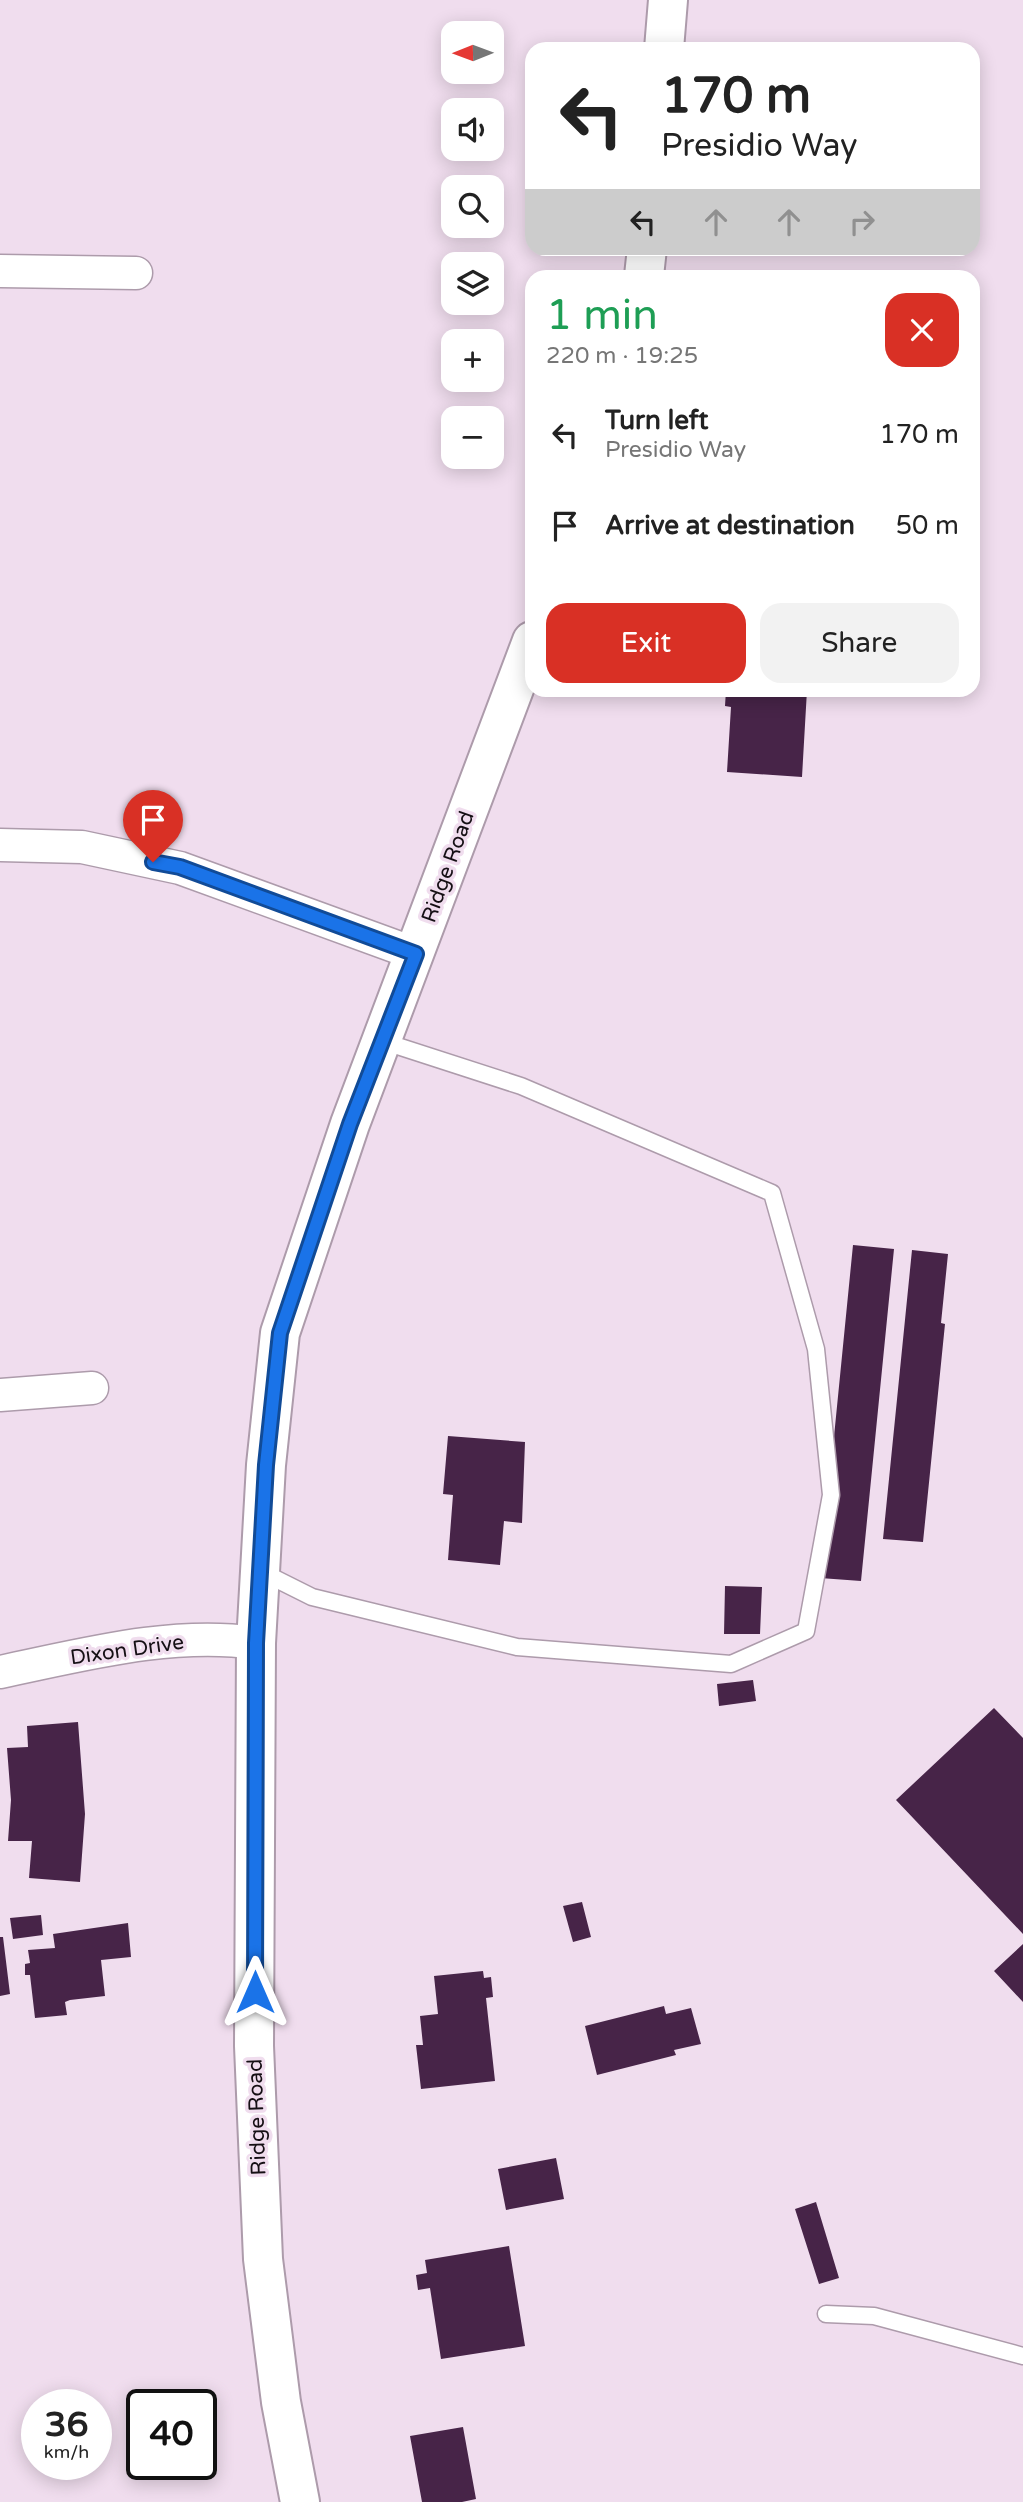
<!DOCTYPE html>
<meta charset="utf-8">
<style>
:root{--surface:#fff;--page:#f2f2f2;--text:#222;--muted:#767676;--accent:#d93025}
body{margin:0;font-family:"Varela Round",sans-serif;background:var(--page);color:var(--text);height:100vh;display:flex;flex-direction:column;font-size:26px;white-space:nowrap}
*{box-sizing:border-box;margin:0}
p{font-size:23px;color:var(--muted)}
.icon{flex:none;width:38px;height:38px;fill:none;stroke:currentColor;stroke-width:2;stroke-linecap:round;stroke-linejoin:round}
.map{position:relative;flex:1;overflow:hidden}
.details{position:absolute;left:525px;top:270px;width:455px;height:427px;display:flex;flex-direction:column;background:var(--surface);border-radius:21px;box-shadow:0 4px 18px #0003}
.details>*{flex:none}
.guide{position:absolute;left:525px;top:42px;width:455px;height:214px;border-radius:21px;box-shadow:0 4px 18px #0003;background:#fff;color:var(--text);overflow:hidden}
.needle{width:46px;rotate:269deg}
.controls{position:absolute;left:441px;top:21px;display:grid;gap:14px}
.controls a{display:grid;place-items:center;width:63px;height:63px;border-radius:14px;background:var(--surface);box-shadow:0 4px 18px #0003;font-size:35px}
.speed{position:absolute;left:21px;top:2389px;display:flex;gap:14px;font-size:35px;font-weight:700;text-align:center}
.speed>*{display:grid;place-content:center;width:91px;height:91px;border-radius:50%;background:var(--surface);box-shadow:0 4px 18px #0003;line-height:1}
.speed small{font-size:18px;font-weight:400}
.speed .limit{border:4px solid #111;border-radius:10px;background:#fff;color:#111}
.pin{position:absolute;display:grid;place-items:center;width:60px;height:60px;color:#fff;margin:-72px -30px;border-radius:50% 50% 50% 0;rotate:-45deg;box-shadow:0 0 7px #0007}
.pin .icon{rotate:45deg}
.me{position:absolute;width:77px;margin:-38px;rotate:0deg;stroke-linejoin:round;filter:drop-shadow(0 0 5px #0008)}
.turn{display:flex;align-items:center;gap:24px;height:147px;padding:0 21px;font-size:32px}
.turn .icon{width:91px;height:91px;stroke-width:2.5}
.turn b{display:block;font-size:49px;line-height:60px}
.lanes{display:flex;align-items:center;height:66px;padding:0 21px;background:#0003;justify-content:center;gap:35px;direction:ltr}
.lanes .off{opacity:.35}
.round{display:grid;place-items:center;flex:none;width:74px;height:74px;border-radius:21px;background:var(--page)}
.head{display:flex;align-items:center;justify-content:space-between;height:119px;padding:0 21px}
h1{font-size:42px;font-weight:600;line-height:52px;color:#1e9e55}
.action{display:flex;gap:14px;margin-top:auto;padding:14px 21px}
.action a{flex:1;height:80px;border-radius:21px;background:var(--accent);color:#fff;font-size:28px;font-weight:600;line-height:80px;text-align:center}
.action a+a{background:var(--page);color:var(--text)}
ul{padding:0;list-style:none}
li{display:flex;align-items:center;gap:21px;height:91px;padding:0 21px}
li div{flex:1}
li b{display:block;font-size:26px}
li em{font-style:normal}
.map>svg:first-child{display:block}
.building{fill:#472448}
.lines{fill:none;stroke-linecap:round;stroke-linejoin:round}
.service-casing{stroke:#ad9bab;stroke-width:19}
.minor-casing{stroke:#ad9bab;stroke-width:35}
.tertiary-casing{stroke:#ad9bab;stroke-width:42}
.service{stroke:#fff;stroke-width:16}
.minor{stroke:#fff;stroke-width:32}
.tertiary{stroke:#fff;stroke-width:38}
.route-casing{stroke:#114b97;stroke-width:18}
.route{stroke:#1a73e8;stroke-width:12}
.labels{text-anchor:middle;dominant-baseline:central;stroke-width:7;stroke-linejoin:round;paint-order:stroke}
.street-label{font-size:21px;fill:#150f14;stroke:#f0ddee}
</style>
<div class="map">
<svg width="1023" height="2502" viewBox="0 0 1023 2502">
<rect width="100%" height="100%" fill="#f0ddee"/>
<!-- building -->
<path class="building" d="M726,690h81l-5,87 -75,-5 4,-65 -6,-1z
M853,1245l41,4 -33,332 -41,-3z
M912,1250l36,4 -7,69 4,1 -22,218 -40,-3z
M448,1436l77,6 -3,81 -18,-2 -4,44 -52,-5 5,-65 -10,-1z
M725,1586l37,1 -2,47h-36z
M753,1680l3,21 -37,5 -2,-22z
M994,1708l29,30v196l-127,-134z
M78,1722l7,92 -5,68 -51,-4 3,-37h-24l3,-41 -4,-52 21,-1 -1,-21z
M582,1902l9,35 -18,5 -10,-36z
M41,1915l2,20 -30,4 -3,-21z
M128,1923l3,34 -30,3 4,36 -35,4 -5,2 2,13 -32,3 -5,-43h-5v-11l5,-1 -2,-13 27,-2 -2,-14z
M0,1937h3l7,57 -10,2z
M1023,1944v58l-29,-31z
M483,1971l1,7 7,-1 2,20 -7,1 9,83 -74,8 -5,-44h7l-3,-29 18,-2 -4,-38z
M664,2006l2,8 25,-6 10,36 -27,6 2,5 -79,20 -12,-49z
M556,2158l8,41 -58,11 -8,-41z
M816,2202l23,76 -20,6 -24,-75z
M509,2246l16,100 -84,13 -11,-71 -12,2 -2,-15 11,-2 -2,-13z
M463,2427l13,72 -14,3h-40l-12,-66z"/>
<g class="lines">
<!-- service casing -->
<g class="service-casing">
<path id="service" d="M260,1571l52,26 205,50 214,17 75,-33 25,-136 -15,-146 -44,-156 -251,-107 -139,-45
M826,2314l48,2 149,40"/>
</g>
<!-- minor casing -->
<g class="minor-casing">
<path id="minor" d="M0,271l136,2
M0,845l82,2 98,21 236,86
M0,1395l92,-7
M0,1672c83,-17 170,-41 256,-29"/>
</g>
<!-- tertiary casing -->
<g class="tertiary-casing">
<path id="tertiary" d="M664,49l4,-49
M644,276l3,-28
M300,2502l-19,-100 -18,-143 -9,-213 2,-403 10,-178 14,-132 70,-209 182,-483"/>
</g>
<!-- service -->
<use href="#service" class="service"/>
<!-- minor -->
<use href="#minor" class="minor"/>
<!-- tertiary -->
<use href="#tertiary" class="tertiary"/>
</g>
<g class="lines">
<!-- route casing -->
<g class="route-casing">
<path id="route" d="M153,862l27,5 236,87 -66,170 -70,209 -14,132 -10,178 -1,349"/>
</g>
<!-- route -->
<use href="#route" class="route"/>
</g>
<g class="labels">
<!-- street labels -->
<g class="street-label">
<text transform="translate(448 867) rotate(-70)">Ridge Road</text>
<text transform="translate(127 1650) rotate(-8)">Dixon Drive</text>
<text transform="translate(257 2117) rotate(-92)">Ridge Road</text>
</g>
</g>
</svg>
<div class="controls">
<a><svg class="needle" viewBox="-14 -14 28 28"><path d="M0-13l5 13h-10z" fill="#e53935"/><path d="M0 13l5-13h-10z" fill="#767676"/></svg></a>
<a><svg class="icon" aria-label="sound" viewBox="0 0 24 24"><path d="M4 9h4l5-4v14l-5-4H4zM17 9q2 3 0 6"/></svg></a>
<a><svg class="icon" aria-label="search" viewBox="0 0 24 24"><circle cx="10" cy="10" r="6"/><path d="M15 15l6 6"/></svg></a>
<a><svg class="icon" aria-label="layers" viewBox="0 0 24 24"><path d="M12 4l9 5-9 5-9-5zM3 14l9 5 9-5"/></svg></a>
<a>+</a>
<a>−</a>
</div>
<div class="speed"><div>36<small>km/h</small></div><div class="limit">40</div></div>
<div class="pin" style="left:153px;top:862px;background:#d93025"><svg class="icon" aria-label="arrive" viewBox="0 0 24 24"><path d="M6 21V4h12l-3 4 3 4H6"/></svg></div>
<svg class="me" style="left:255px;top:1992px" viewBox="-20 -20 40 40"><path d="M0-17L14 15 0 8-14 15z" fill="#1a73e8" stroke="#fff" stroke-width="4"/></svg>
<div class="guide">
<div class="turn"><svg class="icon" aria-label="left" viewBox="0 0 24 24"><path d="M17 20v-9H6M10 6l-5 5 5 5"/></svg><div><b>170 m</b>Presidio Way</div></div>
<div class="lanes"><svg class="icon" aria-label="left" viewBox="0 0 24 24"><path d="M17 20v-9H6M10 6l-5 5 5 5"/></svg><svg class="icon off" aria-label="ahead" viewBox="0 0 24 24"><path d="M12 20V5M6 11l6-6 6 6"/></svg><svg class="icon off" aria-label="ahead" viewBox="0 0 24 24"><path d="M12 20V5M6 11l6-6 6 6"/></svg><svg class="icon off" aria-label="right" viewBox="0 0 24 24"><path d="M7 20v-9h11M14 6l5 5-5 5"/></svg></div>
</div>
<section class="details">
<div class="head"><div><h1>1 min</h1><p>220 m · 19:25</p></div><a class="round" style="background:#d93025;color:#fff"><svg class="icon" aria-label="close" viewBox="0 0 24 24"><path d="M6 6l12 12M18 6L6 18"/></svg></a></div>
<ul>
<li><svg class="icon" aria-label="left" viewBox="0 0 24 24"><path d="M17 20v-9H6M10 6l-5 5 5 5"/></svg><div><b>Turn left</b><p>Presidio Way</p></div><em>170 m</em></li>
<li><svg class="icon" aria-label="arrive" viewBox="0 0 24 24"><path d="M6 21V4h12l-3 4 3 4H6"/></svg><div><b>Arrive at destination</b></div><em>50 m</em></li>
</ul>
<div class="action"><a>Exit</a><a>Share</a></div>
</section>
</div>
